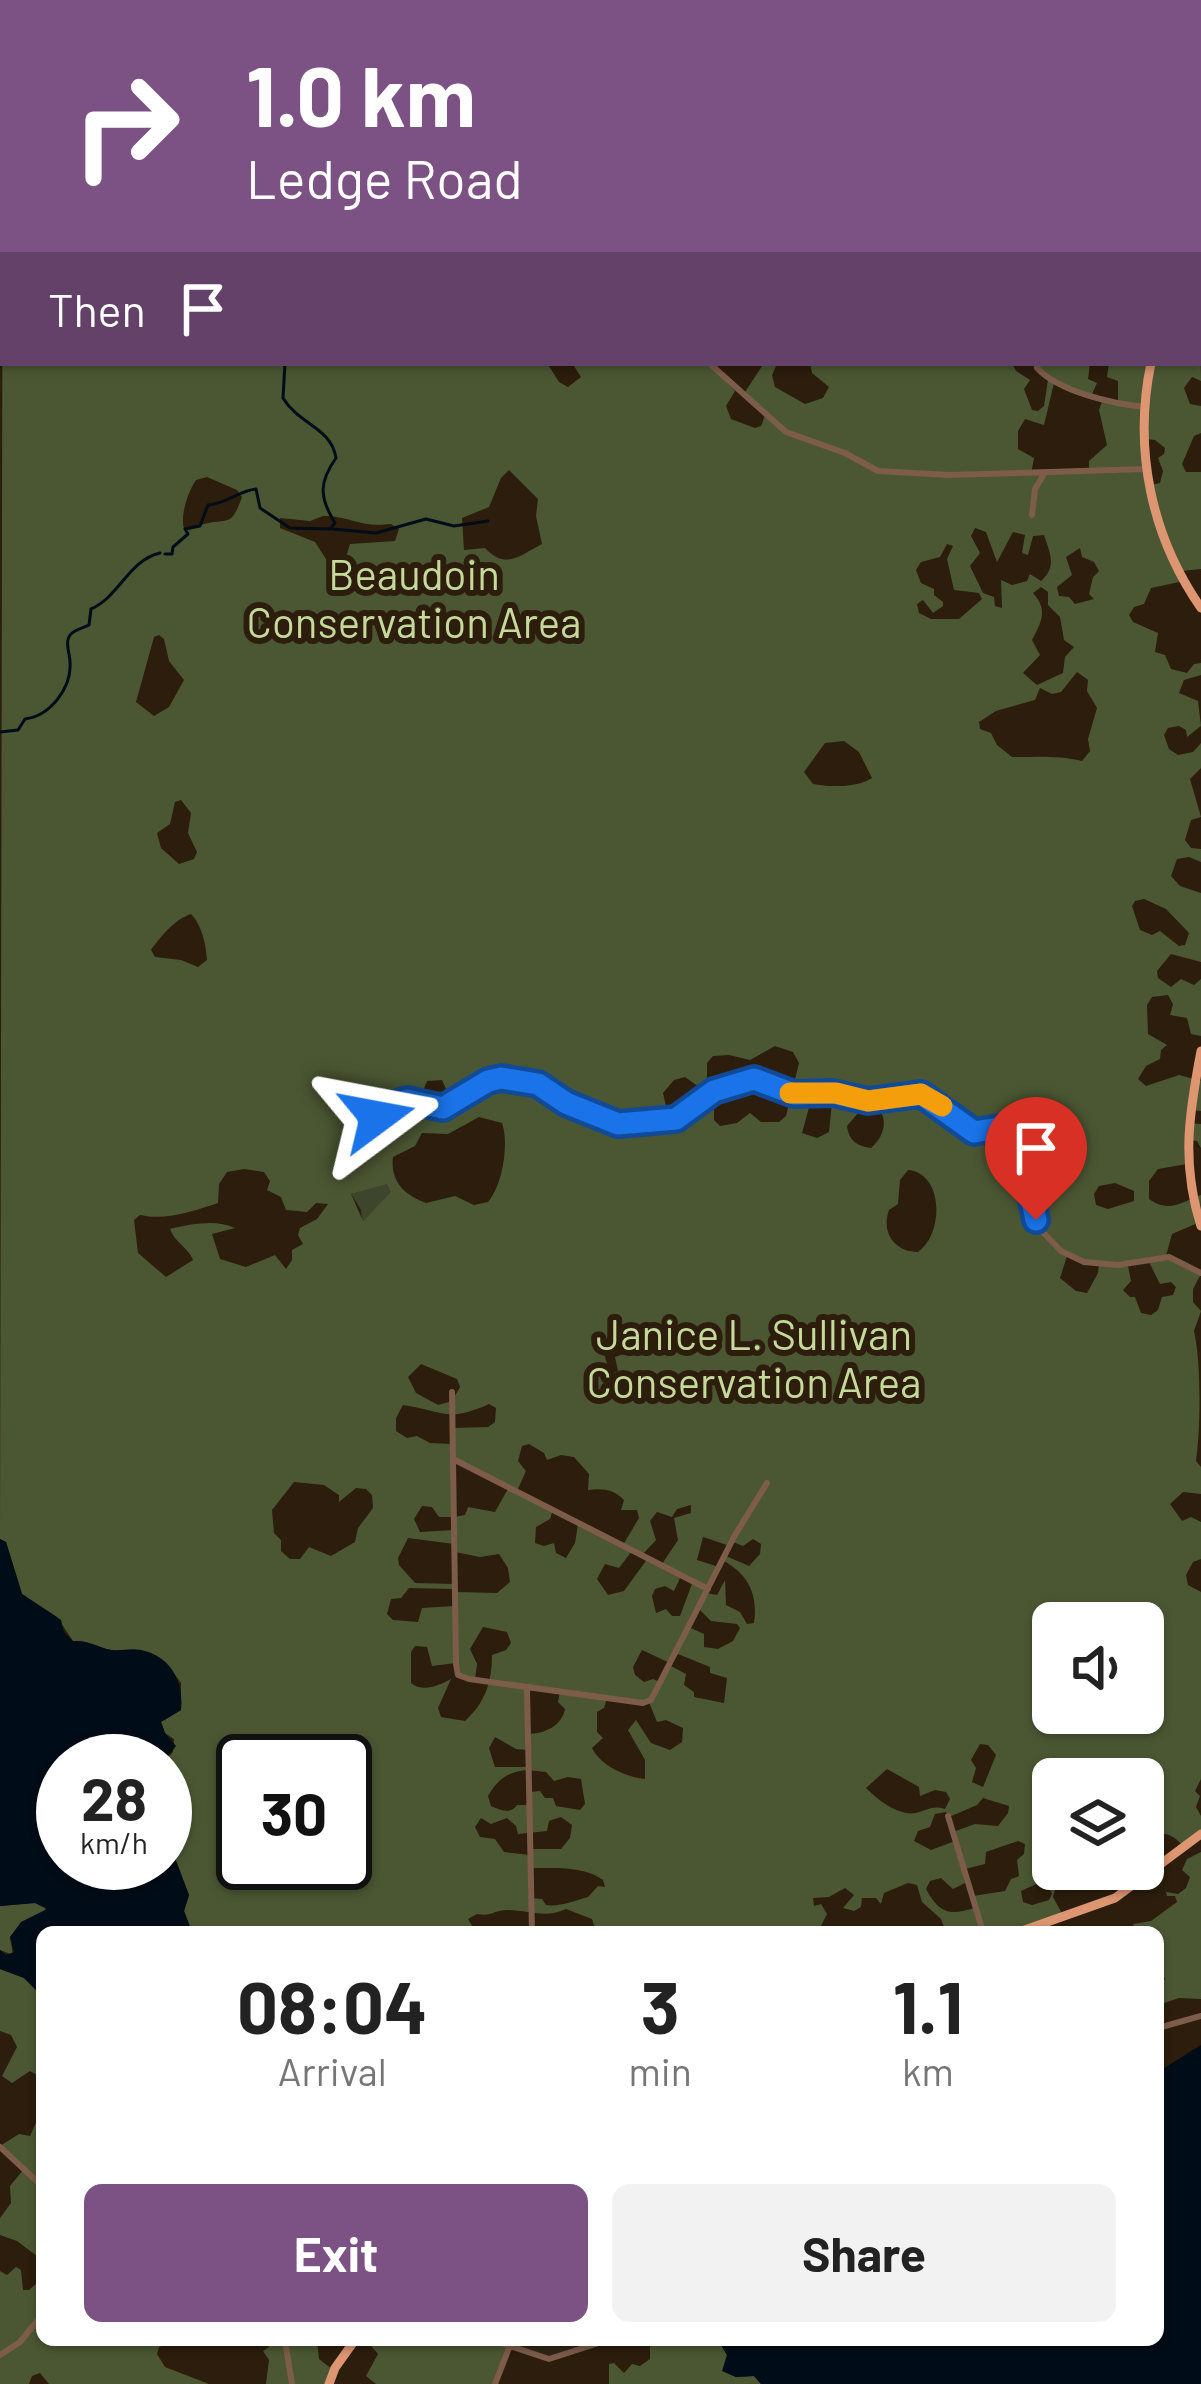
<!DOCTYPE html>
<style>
:root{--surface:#fff;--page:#f2f2f2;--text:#222;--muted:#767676;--accent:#7c5284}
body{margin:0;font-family:Barlow,sans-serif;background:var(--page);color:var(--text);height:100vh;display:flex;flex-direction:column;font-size:45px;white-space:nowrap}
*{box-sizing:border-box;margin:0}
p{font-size:39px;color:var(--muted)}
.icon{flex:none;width:66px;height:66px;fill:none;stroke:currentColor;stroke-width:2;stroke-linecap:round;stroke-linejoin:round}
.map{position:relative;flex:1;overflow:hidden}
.sheet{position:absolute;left:36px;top:1926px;width:1128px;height:420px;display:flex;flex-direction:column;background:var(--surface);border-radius:18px;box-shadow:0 3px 9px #0004}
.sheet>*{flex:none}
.guide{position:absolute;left:0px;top:0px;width:1203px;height:366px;box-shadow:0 3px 9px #0004;background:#7c5284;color:#fff;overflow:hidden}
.fabs{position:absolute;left:1032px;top:1602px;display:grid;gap:24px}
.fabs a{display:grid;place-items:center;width:132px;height:132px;border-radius:18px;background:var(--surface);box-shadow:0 3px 9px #0004;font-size:60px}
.speed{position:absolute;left:36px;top:1734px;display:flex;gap:24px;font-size:60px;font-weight:700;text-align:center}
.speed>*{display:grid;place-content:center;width:156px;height:156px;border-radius:50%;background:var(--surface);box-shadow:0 3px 9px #0004;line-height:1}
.speed small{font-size:30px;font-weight:400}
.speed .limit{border:6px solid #111;border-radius:18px;background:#fff;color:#111}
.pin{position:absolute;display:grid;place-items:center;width:102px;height:102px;color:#fff;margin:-123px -51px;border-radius:50% 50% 50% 0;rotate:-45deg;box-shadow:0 0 12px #0007}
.pin .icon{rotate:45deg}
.me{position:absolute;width:132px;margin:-66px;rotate:77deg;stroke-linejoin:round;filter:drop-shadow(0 0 9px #0008)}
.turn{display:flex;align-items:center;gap:42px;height:252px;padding:0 48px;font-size:54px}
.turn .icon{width:156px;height:156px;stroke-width:2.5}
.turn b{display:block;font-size:84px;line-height:102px}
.then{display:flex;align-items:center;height:114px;padding:0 48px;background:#0003;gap:24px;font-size:45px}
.eta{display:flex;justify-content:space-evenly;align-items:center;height:204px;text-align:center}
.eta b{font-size:72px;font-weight:700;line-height:84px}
.cta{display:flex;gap:24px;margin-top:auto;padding:24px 48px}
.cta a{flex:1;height:138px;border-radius:18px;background:var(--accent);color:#fff;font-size:48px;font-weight:700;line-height:138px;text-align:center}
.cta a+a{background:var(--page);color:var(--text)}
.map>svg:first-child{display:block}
.commercial{fill:#2f2616}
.green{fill:#3d452d}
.forest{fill:#4b5733;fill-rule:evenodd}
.water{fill:#000c17}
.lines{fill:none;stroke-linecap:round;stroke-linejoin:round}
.stream{stroke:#000c17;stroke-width:3}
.minor{stroke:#7e5c4a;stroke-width:6}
.major{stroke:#dd9671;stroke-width:9}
.route-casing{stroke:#114b97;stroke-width:30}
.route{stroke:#1a73e8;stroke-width:21}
.slow{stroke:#f59e0b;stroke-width:21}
.labels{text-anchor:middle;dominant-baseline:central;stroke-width:12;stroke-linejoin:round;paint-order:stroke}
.park-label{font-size:42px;fill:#c4d99a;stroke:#2c1d0c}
</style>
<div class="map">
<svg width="1201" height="2384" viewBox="0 0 1201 2384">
<rect width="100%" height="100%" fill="#2c1d0c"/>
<!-- commercial -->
<path class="commercial" d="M491,2340h118l-60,19z"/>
<!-- green -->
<path class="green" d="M387,1183l5,9 -30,30 -1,-12 -10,-16z"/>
<!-- forest -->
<path class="forest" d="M471,0h245l1,3h-250z
M741,0h460v49l-1,-46z
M3,30v333h544l12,19 9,5 13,-10 -9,-14h137l26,28 -9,15 5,13 24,9 6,-2 5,-13 -21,-21 19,-29h20l-8,3 -4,9 3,12 30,17 18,-6 6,-11 -17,-14 -2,-10h202l4,8 14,9 -6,9 8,21 6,1 6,-5 4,-26 -18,-17h60l-2,16 9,4 -5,11 -38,-11 -10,42 -19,-6 -7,12v18l16,9 -3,16 58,-1v-12l18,-16 -8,-35 3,-8 16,3v-24l-11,-4 2,-14h91v-46l1,64 -9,-4 -8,11 6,16 11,2v27l-7,3 -12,28 4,8h15v97l-19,2 2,10 -33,7 -7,16 -10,3 -5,8 4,7 25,11 -3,19 10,3 6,14 16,4 7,-9 7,-1v12l-17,5 -5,13 19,8 3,25 -14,11 -1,-7 -7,-4 -11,2 -4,7 5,14 9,6 15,-3 8,-9v25l-11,11 11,38 -10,3 -6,20 6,8 10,1v13l-12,-5 -12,2 -6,17 9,10 21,7v69l-30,-8 -14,17 1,7 13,9 10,-8 13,6 7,-6v57l-10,-2 -4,-16 -17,-3 3,-11 -5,-9 -16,2 -5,8 1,29 19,11 -6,5 -1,9 -14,7 -8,13 8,7 33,-11 22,6v30l-12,-1 -1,13 13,1v24l-4,-7 -10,-1v24l-29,5 -9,12v18c21,15 34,2 52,-4l-1,27 -28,12 -6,22 35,18 -8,15v13l8,9 -7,20c7,29 7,96 2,130l5,6v27l-18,-2 -13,12 12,17 9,-4 10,5v37l-8,3 -7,13 2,10 13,7v187l-6,12 5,5 -4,11 5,9v19l-17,13c-11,-16 -24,-17 -41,-11v-58h-90v90h8l-8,28 12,22 -41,13h-78l-5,-13 -19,-17 -5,-17 -9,-2 -24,10 -3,11 -5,-6h-14l-1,9 -7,4 -11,-3 11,-13 -9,-7 -16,9 -16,1 1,8 7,-2 6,10 -9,18h-222l-4,-13 -26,-10c-22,10 -36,1 -59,1 -13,0 -15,7 -30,4l-9,5 8,13h-284l-8,-21 5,-16 -24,-63 -1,-71 9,-9 1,-13 -9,-6 -4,-11 20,-12v-27c-21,-32 -37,-28 -69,-33 -15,-3 -23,-10 -39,-9l-16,-24 -35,-23 -16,-52 -6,-3zM1146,439l9,1 10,8 -1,6 -6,4 5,13 -3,12 -10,2zM509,470l29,29 -2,17 6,28c-23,12 -36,26 -57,4l-21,2 -2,-32 27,-11 12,-29zM207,477l30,13 5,7c-11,31 -14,21 -38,27 -7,1 -12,5 -20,5 -4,-14 4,-37 12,-49zM323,516c28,0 37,12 68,8l8,5 -4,12 -45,3 -11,35 -24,-37 -35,-14v-10l30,3zM975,528l11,4 11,30 16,-30 12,3 -3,18 6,2 5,-19 11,-1c5,16 14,31 -3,46l-11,-7 -3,7 -15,4 -11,-5 1,28 -7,-2 -1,-9 -11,-4 -13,-27 10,-13 -9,-17zM947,544l6,2 -6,13 7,31 25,3 3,6 -23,20h-28l-12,-6 -2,-9 6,-4 10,13 10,-7v-4l-9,-7v-6l-13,-6 -5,-13 5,-8 19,-5zM1080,548l2,9 12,5 5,9 -6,6 -4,17 5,5 -19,5 -6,-7 -10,-1 -2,-9 15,-12 -6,-18zM1041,587l7,5v13l12,12 4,23 10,7 -9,10 -2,16 -26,12 -14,-12 17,-18 -8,-15c10,-19 16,-30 1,-47zM159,635l5,4 5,22 15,19 -15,27 -15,9 -18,-14 18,-65zM1077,672l11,8 -1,11 10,17 -9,31 2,12 -8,10c-24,-6 -46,-4 -70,-4l-15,-12 -6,-12 -11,-4 -1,-7 17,-11 39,-11 5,-12 12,6 9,-2zM844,741l15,11 13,26c-15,10 -43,9 -59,6l-9,-12 21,-29zM181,800l10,13 -3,20 9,19 -3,7 -15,5 -18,-16 -4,-15 13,-9 5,-22zM1144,899l22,10 23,24 -4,12 -6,1 -19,-15 -8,4 -12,-5 -8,-24 3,-5zM191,914c11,11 15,31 16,46l-9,7 -17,-7 -26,-3 -4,-7c10,-14 24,-31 40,-36zM775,1046l18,6 6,11 -13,53 -7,6h-18l-11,-9 -13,10 -17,3 -6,-6v-12l-7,-5 -19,20 -18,1 -7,-31 11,-13 11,-3 14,10 8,-7v-17l6,-7 16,-1 21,5zM442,1080l5,11 14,8 2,11 -6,5 -12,-1 -1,-14 -21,-9 4,-10zM825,1098l7,5 -3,29 -12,6 -15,-5 8,-29zM859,1112l23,2c5,13 -1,25 -11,34 -14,-2 -22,-7 -24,-22zM479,1117l23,6c7,20 1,62 -14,79l-14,3 -19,-9 -29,7c-22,-8 -36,-22 -33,-46l22,-11 7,-13 26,1zM244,1169l20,3 6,9 -3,9 14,7 5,13 21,2 9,-9 12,1 -11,15 -17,9 -2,7 5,9 -11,6v10l-6,9 -11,-14 -29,12 -26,-8 -8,-25 23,-6c-19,-9 -43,-4 -65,1 5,14 18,18 23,31l-27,17 -28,-24 -4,-33 6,-5c27,6 53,-4 78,-12l1,-19 8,-12zM908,1170c36,3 36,64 10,82 -24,0 -37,-20 -29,-42l9,-6 2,-24zM1115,1183l19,8v10l-26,8 -12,-4 -2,-11 5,-8zM387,1184l4,8 -28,29 -12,-27zM1067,1256l32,8 -1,9 -11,20 -11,-2 -16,-13zM1149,1262l11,22 11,-2 5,5 -3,8 -11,2 -4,13 -7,5 -10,-2 -6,-16h-5l-7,-7 8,-9 -3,-15zM624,1337l4,3 -1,13 -12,4 3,14 -5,2c-8,-10 -13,-26 -5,-37zM421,1364l36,15 3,8 -8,14 -14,4 -22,-12 -8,-16zM489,1404l7,4 -1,14 -7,5 -35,1 -1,16 -22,-1 -13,-7 -10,2 -11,-7v-13l7,-13c41,6 44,18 86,-1zM529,1444l15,9 3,7 14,-5 13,2 15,17 -1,16c13,-2 26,-1 36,10l-3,10h16l2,8 -16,27 -45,-21 -3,19 -9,15 -10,-5 -2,-10 -10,3 -9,-3 1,-16 14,-8 3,-10 -36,-18 9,-20 -8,-10 4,-15zM454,1461l55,26 -14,25 -27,-5 -3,8 -11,2zM294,1482l30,3 15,10v7l17,-14 10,1 6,6 1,13 -15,20 -3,14 -24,14 -22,-9 -9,12h-10l-9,-8v-11l-7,-7 -2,-23zM691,1505v8l-17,5 4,22 -16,24 -14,-6 -24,33 -16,4 -11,-16 8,-15 14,4 13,-17 10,4 14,-15 -6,-19 7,-9 15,5 5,-8zM422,1506l10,1 7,10h15v13l-34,2 -6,-13zM703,1537l27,9 3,-4 10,4 10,-7 8,5 -1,10 -11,12 -23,-10 -2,5c25,14 34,34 30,62l-7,1 -7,-12 -14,-7 -1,-25 -8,15 -10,-2 12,-26 -22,-7zM408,1538l46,6 1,8 25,5 19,-3 9,14 2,14 -13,11 -42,-1 -1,14 -32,2 -4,14 -25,-2 -6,-6 4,-15 10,-1 8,-10 45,1v-5l-39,-1 -16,-18 -1,-7zM681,1576l12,5 -13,35h-8l-6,-7 -10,4 -4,-17 3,-7 10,-3 9,5zM700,1610l11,11 26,3 3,4 -7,13 -15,8 -14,-2v-13l-13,-6zM1053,1623h90v90h-90zM483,1627l24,5 4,11 -5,7 -14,5c0,27 -7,48 -27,66l-24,-4 -3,-9 13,-29c-11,6 -28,14 -40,4v-31l4,-6 12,1 5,19 24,-3 3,13 16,4 2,-16 -7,-15zM642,1650l30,14 6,-10 32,13v6l17,5 -3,25 -30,-6v-5l-10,-7 2,-11 -15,-8 -9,17 -9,-4 -9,3 -9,-7 -2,-8zM530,1688l30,4 -2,10 7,7c-3,17 -21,25 -38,25zM607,1698l42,4 8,20 9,-2 17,8 -1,14 -12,8 -19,-7 -15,-23 -8,10 17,30v19c-19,-2 -44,-13 -53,-31l11,-10 -6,-6v-20l7,-4zM495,1737l21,12 11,1v17h-32l-6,-19zM980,1744l8,1 8,10 -13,32 -11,-5 4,-14 -5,-8zM243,1761h102v102h-102zM887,1769l32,18 1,9 15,-6 11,2 4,7 -5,10c-13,-4 -17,1 -29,4 -17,3 -37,-12 -50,-25zM527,1770l19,2 8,9 14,-4 13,2 4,25 -5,6 -24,-4 -3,-8h-8l-5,-7 -10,1 -2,13h-11c-6,10 -17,5 -26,1l-3,-10c10,-17 19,-24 39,-26zM983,1798l26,8 -1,7 -10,13 -23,-2 -22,8 2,9 -24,9 -17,-9 4,-10 12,-4 5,-13 11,-2 3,5 28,-12zM561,1817l11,8 -2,13 -9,11h-31v6l-26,-3 -9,-13 -15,-2 -5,-10 6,-9 10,6 16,-6 9,8 2,8 29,-3 2,-10zM1018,1841l7,3 -1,10 -7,6 2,16 -8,3 -6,12 -32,5 1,12c-25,8 -35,5 -48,-19l4,-8 11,-3 12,11 14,-7 -2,-13 20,-5 1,-12zM531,1868c23,0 54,-2 72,12l2,7 -7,-1 -10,11c-14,4 -29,10 -42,8l-4,-6 -10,-1zM1045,1880l7,14 -3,6 -17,5 -9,-3 -2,-11z
M1201,1852v147l-22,-1 -21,7v-17l7,-9 -7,-15v-32h-21l-4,-8 18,-3 26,-19 -2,-6h-8l-1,-4 12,2 8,-6 4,-11 -8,-7 5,-11z
M35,1903l10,4 1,6 -19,6 -17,18 3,18 -13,-5v-44z
M0,1969l24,9 18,18v82l-12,-7 -18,12 -10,-7 15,-29 -6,-12 -11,-4z
M42,2109v231h135l-18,7 -2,7 8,13 44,17h-160l-9,-11 -8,3 -3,8h-29v-113l7,4 9,-8 5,3 2,20h6l9,-8 -1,-26 -20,-15 -17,-6v-17l11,-15 -1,-17 14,-17 -24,-23 19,-12 11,2z
M269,2340h48l2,19 13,10 -2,15h-64l3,-24 -6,-9 6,-4z
M366,2340h125l19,8 -15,36h-119l-10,-8 12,-22z
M640,2340h78l9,15 -4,16 13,6 18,-1 7,8h-152v-20l5,-1 10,10 8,-9 8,2 10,-7v-15z"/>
<!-- water -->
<path class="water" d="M0,1539l6,3 16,52 39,26 3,12 9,9c15,-1 24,6 38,9 10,1 20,-2 30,0 30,6 43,32 40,60l-20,12 4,11 11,13 -12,15h-101v102h102v-31l24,63 -5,16 8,21h-150v64l-18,-18 -24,-9v-19l6,5 8,-3 -4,-15 11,-15 26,-13 -12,-6 -35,3z
M1201,2045v339h-440l-7,-8 -18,1 -14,-6 5,-16 -9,-15h440v-268z"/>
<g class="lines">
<!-- stream -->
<path class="stream" d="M414,3l22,-3
M333,529l43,4 50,-14 28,7 34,-5
M165,554h7l1,-7 15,-13 -3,-5 15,-3 8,-21c18,-1 30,-14 48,-16l4,19 30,20 40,1 5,-6c-16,-26 -16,-41 1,-65 -5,-31 -37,-33 -53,-60l2,-35
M0,732l18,-2 7,-11c25,-3 47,-31 45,-57 0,-8 -6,-21 1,-28 5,-5 12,-6 18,-9l2,-16c28,-12 38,-49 69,-56"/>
<!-- minor -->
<path class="minor" d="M56,0v3
M294,3l1,-3
M709,363l77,69 59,21 33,18 71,4 197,-6
M1037,368c22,24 77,36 108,39
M1032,515l3,-26 9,-15
M374,1138c12,-51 26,-39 69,-30l45,-27 13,-3 37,6 29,19 51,21 58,-5 38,-28 43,-12 36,15 37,-2 32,9 59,-8 53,39 25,-4 12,3 10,19 16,76 24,25 23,11 34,3 51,-8 32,16
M452,1392l4,272 2,11 11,4 174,24 8,-3 84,-165 32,-52
M455,1460l253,129
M527,1688l5,244
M948,1816l35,116
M1158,2028l43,-12
M0,2147l42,39
M285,2340l7,44
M492,2340l57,19 59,-19
M0,2355l20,-13 22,-27
M495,2384l14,-36"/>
<!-- major -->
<path class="major" d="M1200,182l1,-3
M1151,363c-18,86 0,173 50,245
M1201,1051c-12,62 -20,113 0,175
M1019,1932l96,-34 86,-64
M329,2384l6,-16 20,-28"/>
</g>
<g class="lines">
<!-- route casing -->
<g class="route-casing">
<path id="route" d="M377,1117l5,-9 25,-8 36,8 45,-27 13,-3 37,6 28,19 52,21 58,-5 38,-28 40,-12 40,15 39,-1 35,8 53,-7 53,38 25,-4 12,3 10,19 15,70"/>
</g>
<!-- route -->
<use href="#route" class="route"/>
<!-- slow -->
<path class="slow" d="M790,1093h46l32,8 53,-7 21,12"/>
</g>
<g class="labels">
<!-- park labels -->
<g class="park-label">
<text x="414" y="573">Beaudoin<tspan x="414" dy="48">Conservation Area</tspan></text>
<text x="754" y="1333">Janice L. Sullivan<tspan x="754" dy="48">Conservation Area</tspan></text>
</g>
</g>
</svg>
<div class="fabs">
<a><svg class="icon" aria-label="sound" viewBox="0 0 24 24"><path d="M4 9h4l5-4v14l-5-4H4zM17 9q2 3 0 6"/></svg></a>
<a><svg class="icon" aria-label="layers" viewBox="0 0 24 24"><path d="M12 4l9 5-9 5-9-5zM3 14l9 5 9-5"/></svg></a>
</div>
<div class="speed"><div>28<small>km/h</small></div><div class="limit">30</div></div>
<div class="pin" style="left:1036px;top:1220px;background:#d93025"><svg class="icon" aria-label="arrive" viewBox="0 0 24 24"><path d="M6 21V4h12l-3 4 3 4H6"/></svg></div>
<svg class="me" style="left:377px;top:1117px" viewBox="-20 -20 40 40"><path d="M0-17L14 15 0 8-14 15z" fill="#1a73e8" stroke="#fff" stroke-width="4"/></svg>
<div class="guide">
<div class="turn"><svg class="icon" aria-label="right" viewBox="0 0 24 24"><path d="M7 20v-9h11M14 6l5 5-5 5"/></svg><div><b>1.0 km</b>Ledge Road</div></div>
<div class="then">Then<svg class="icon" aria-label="arrive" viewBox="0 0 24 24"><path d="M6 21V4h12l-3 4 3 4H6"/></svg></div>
</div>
<section class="sheet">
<div class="eta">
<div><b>08:04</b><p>Arrival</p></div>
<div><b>3</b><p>min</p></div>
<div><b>1.1</b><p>km</p></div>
</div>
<div class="cta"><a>Exit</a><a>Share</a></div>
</section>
</div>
